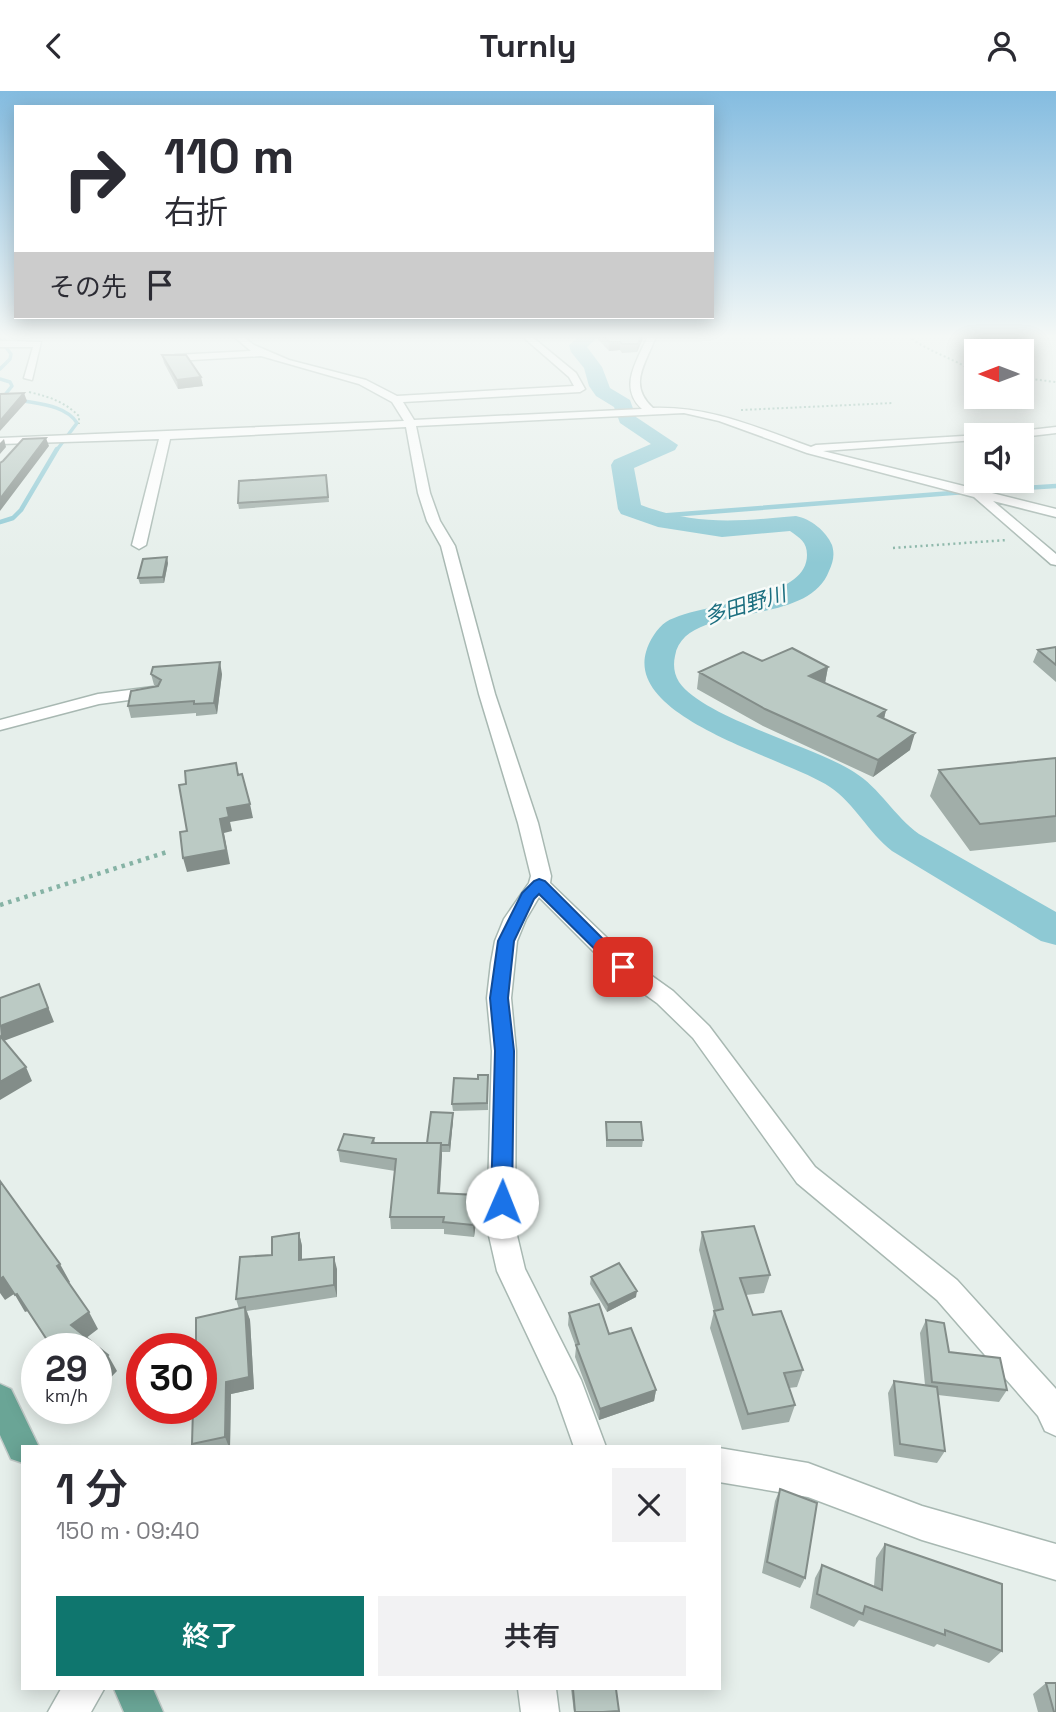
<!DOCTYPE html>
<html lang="ja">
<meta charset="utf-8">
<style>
:root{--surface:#fff;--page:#f2f2f3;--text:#2b2b33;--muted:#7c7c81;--accent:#0f766e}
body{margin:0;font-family:"Space Grotesk","Noto Sans JP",sans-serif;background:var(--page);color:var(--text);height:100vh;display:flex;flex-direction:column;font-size:26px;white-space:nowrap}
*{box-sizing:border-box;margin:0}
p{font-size:23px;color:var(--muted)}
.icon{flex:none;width:38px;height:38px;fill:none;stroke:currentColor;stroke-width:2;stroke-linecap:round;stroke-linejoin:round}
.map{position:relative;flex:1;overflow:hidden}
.panel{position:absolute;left:21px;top:1354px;width:700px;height:245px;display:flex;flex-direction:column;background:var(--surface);border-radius:0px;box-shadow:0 4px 18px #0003}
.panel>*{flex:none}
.top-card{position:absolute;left:14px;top:14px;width:700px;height:214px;border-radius:0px;box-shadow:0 4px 18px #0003;background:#fff;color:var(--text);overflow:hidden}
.needle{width:46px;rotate:270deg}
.tools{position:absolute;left:964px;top:248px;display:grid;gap:14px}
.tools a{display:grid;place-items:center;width:70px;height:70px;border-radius:0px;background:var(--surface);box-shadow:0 4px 18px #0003;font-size:35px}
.speed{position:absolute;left:21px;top:1242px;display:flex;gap:14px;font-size:35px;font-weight:700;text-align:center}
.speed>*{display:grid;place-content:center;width:91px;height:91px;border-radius:50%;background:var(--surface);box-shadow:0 4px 18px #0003;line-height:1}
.speed small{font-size:18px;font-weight:400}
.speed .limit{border:10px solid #d22;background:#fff;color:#111}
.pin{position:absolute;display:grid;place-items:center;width:60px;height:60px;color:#fff;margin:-30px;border-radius:14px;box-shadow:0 4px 10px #0006}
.me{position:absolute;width:77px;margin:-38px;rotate:1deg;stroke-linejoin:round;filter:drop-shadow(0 0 5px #0008)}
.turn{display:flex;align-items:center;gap:24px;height:147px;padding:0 35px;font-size:32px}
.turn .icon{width:91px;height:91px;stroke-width:2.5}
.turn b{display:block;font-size:49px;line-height:60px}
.then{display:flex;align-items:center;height:66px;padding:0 35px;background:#0003;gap:14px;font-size:26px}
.round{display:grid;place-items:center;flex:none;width:74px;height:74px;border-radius:0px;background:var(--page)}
.overview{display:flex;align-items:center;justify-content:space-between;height:119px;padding:0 35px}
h1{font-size:42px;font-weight:600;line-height:52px}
.action{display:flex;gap:14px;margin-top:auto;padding:14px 35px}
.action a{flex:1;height:80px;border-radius:0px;background:var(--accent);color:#fff;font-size:28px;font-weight:600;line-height:80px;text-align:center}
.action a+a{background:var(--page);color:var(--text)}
header{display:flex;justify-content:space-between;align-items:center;height:91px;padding:0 35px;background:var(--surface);font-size:32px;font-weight:600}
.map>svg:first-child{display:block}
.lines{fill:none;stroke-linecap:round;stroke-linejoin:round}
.stream-far1{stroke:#8ec9d4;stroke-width:3.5}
.stream{stroke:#8ec9d4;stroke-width:4.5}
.river{fill:#8ec9d4;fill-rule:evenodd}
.minor-casing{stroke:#a8b8b2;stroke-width:3}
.major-casing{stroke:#c2cac8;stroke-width:3}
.path-far2{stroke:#86b3a5;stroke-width:2;stroke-dasharray:2 2.5;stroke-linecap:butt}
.path-far1{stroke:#86b3a5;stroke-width:2.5;stroke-dasharray:2 3.5;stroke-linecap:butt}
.path{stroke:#86b3a5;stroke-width:4.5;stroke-dasharray:3.5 5;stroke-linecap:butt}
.minor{fill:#fff;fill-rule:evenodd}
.major{fill:#6aa596;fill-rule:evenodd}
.wall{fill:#a1aea9}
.shaded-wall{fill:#838d89}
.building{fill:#bbcac4;stroke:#838d89;stroke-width:2}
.route{fill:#1a73e8;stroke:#114b97;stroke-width:2}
.labels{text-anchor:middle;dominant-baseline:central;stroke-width:5;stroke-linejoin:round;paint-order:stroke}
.far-water-label{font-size:21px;font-style:italic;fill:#1c6f80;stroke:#f7fbf9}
</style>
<header><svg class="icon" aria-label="back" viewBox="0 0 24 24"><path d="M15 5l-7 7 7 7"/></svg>Turnly<svg class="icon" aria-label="person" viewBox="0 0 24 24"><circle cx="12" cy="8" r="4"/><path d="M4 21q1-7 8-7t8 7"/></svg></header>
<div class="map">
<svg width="1056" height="1621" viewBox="0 0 1056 1621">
<rect width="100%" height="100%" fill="#e6efeb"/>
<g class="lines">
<!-- stream-far1 -->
<path class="stream-far1" d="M0,248l11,15 -1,5 -10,10
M0,288l10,3 2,4 -8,10 3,2
M19,309c19,4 47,5 58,23l-21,28"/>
<!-- stream -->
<path class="stream" d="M976,400l80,-5
M644,426l321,-25
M0,431l13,-4 8,-8 36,-61"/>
<!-- river -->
<path class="river" d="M580,245h19l-12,11 15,20 8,21 20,12 6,17 42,28 -3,5 -41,18 7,37c56,21 98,16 155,11 15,3 30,15 36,29 3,10 1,17 -3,26 -22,59 -145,29 -154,85 -2,9 -1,18 4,26 25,36 133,63 175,90 26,16 40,44 65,62l137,78v33l-15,-4 -149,-90c-24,-19 -37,-47 -62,-64 -43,-29 -203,-67 -184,-135 3,-11 11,-24 20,-30 32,-20 141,-20 141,-67 0,-13 -7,-17 -17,-24l-68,6 -64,-10 -37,-13 -3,-5 -7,-44 3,-5 37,-16 -31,-21 -6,-16 -18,-11 -7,-10 -5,-18 -13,-16 -2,-7z"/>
<!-- minor casing -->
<g class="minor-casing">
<path id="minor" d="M233,245h9l12,9 35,15 77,20 31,16 177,-10 -5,-9 -47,-41h9l45,37 9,16 -5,3 -177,10 11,18 228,-11c-24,-22 -5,-48 6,-73h8c-10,28 -29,48 -3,72 58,-2 104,20 158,39l5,-2 164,-10 -4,1v4l-153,11 233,58v8l-63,-16 63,53v11l-5,-1 -77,-67 -167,-44 -88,-32 -35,-8 -268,13 14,67 10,28 15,25 40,148 43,129 13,53 -1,7 81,78 42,30 36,35 106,141 142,113 99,109v47l-11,-5 -7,-15 -101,-116 -140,-117 -104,-145 -36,-35 -42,-30 -76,-76 -13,22 -9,22 -6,57 5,53 -1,176 10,42 56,111 25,67h-32l-18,-51 -59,-125 -10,-44 5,-176 -5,-53 4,-35 4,-22 9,-22 25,-36 2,-7 -13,-53 -39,-129 -38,-148 -14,-25 -9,-28 -12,-66 -236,12 -24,106 -7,4 -7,-4 27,-106 -159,5v-6l404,-17 -12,-19 -33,-18 -98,-28 -86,5 -5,-3 5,-3 76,-4z
M0,250l41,1 -9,38 -8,-2 9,-31h-33z
M1056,336v6l-34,4 -23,-1 5,-3z
M153,596l8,5 -2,4 -60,8 -99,26v-10l98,-26z
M719,1357l89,15 114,43 134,38v36l-134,-40 -114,-43 -89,-15z
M61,1598h43l-13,23h-43z
M518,1598h38l3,23h-38z"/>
</g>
<!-- major casing -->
<g class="major-casing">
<path id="major" d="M0,1293l11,5 28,58h-16v16l-12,-4 -11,-24z
M114,1598h39l10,23h-39z"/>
</g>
<!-- path-far2 -->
<path class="path-far2" d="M912,248c20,14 43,20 64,34
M1022,287l34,4
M29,301c21,5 34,9 50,24v8
M741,319l152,-7"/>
<!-- path-far1 -->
<path class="path-far1" d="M893,457l114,-8"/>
<!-- path -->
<path class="path" d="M0,814l167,-53"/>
<!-- minor -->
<use href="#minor" class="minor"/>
<!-- major -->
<use href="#major" class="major"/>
</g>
<!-- wall -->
<path class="wall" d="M595,245h49l-7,16 -15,1 -2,-3 -11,1z
M162,264l41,31 -25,3 -14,-26z
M326,384l3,27 -90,7 -1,-6z
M168,472l-4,20 -24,1 -2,-6z
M1056,556v35l-23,-20 5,-12z
M762,570l66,6 -3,16 61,27 -2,9 26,31 -37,27 -110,-51 -66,-37 2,-17z
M151,583h71l-5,40 -21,2v-3l-65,5 -3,-12 28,-20 -2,-1z
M1056,667v84l-86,9 -40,-55 9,-26z
M488,991v28l-35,1 -1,-7z
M453,1029l-3,32h-8l-2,41 37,2 1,12 -4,30 -30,-3v-5h-53l-1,-12 5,-46 -55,-9 -2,-12 36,-12 1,5h52z
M606,1031l37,18 -1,7h-36z
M702,1141l68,43 -6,18 -18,2 7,20 50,55 -6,17 -8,1 6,17 -6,17 -47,8 -32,-102 4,-17 -15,-61z
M299,1142l3,13v14l35,9v28l-90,14 3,9 4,69 -23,5 -1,53h-37l-1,-3 9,-35 38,-100 -3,-10 36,-44z
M591,1186l45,20 -29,15 -17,-28z
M569,1222l40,21 47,56 -2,11 -55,19 -24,-63 1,-10 -8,-22z
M926,1229l23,32 58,38 -8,12 -61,-7 7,56 -8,12 -43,-7 -6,-63 6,-12 31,4 -5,-52z
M780,1398l25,89 -5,10 -38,-15 13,-72z
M885,1453l117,107 -13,12 -52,-19 -3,3 -75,-27 -5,7 -44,-19 5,-30 7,-13 52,21 2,-28z
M1046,1592l10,29h-18l-5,-18z
M571,1598h45l2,23h-44z"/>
<!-- shaded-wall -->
<path class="shaded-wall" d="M641,245h3l-7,16 1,-8z
M610,251h10v8l-11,1z
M201,286l2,9 -25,3 -1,-9z
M24,302l3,8 -27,30v-10z
M46,347l3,8 -49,65v-12z
M4,348l2,8 -6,7v-11z
M167,466l1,6 -4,20 -1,-6z
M220,571l2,12 -5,40 -3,-11z
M828,576l-3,16 -16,-7z
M886,619l-4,17 -4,-11z
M915,642l-5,17 -37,27 5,-17z
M250,713l3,14 -23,4 -3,-14z
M229,726l3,14 -8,2 6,31 -43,8 -4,-14 37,-39z
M39,893l15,38 -53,20 -1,-16z
M26,976l6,14 -32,19v-18z
M453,1022v7l-3,32 -1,-7z
M441,1052l1,12 -3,50 -1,-12z
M477,1104l1,12 -4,30 -1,-12z
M299,1142l3,13v27l-3,-13z
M334,1166l3,12v28l-3,-12z
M60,1173l10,18 -3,2 -10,-18z
M3,1186l11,17 -9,6 -5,-7v-14z
M637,1200l-1,6 -29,15 1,-7z
M17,1203l11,17 -3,1 -10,-17z
M245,1216l5,13 4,69 -23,5 -1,53h-1l-4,-10 1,-55z
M89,1221l9,17 -17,13 -10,-17z
M108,1264l9,16 -21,22v-27z
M656,1299l-2,11 -55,19 1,-11z"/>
<!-- building -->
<path class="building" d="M603,245h38l-3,8h-16l-2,-2h-10z
M162,264h24l15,22 -24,3z
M24,302l-24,28v-27z
M46,347l-46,61v-36l3,-2 20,-22z
M326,384l2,22 -90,6 1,-22z
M167,466l-4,20 -25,1 5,-19z
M1056,556v18l-18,-15z
M792,557l36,19 -19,9 77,34 -8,6 37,17 -37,27 -113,-51 -66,-37 44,-20 19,9z
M220,571l-6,41 -20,1v-3l-66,5 3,-15 27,-5 3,-6 -10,-6 2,-7z
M1056,667v58l-76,8 -41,-54z
M236,672l2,12 4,-1 8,30 -23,4 2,9 -9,2 6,31 -43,8 -3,-26 7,-1 -8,-46 7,-1 -1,-13z
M39,893l9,24 -48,18v-28z
M0,945l26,31 -26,15z
M478,984h10l-1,28 -35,1 2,-26 24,1z
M431,1021l22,1 -4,32h-8v-2h-14z
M606,1031h35l2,18h-36z
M344,1043l30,4 -2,5h69l-3,50 39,2 -4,30 -30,-3 1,-5h-54l6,-58 -58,-9z
M0,1090l60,83 -3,2 32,46 -18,13 37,30 -12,11v-17h-43l-36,-55 -2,1 -12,-18 -3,2z
M754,1135l16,49 -30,3 13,37 28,-4 22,59 -19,3 11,32 -47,9 -34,-103 9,-2 -21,-77z
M299,1142v27l35,-3v28l-98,14 4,-42 32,-2v-18z
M619,1172l18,28 -29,14 -17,-28z
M599,1213l10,30 22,-6 25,62 -56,19 -24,-64 3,-1 -10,-31z
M245,1216l4,70 -23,5 -1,55 -33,7 1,-35h8v-60h-5v-31z
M926,1229l18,3 5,29 51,6 7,32 -75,-8z
M894,1290l43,6 8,64 -45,-7z
M780,1398l37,14 -12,75 -38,-16z
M885,1453l117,40v67l-57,-21v5l-80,-29 -2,8 -46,-20 5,-29 60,25z
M1046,1592h10v29h-2z
M573,1598h43l3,22 -16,1h-28z"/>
<!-- sky -->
<linearGradient id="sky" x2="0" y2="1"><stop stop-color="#84bce0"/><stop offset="0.52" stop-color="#f4f8f6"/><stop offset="1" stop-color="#f4f8f6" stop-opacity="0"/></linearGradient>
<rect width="1056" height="472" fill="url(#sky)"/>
<!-- route -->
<path class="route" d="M539,788l6,2 86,86 -8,6 -6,-2 -78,-77 -5,5 -20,42 -6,57 6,53 -2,151 -3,6 -7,3 -8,-3 -3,-6 4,-151 -5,-53 8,-57 24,-48 12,-12z"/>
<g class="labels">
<!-- far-water labels -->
<g class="far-water-label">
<text transform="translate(745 514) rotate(-17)">多田野川</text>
</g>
</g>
</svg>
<div class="tools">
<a><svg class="needle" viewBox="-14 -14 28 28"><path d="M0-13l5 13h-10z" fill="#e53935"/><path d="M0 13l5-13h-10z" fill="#7c7c81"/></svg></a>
<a><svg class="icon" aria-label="sound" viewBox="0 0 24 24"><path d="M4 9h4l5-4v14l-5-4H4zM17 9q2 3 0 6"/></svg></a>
</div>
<div class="speed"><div>29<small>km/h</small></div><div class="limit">30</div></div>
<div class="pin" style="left:623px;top:876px;background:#d93025"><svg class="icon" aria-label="arrive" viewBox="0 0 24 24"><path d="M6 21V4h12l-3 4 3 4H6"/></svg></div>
<svg class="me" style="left:502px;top:1111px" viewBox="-20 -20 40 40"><circle r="19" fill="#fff"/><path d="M0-13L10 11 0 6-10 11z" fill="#1a73e8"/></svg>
<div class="top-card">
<div class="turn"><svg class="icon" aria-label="right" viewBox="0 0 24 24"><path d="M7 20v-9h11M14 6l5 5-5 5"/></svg><div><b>110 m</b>右折</div></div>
<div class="then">その先<svg class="icon" aria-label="arrive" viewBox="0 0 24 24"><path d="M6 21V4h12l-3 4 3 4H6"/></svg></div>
</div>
<section class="panel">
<div class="overview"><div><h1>1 分</h1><p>150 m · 09:40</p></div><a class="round"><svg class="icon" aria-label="close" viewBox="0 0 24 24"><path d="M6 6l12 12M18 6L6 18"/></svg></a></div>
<div class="action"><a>終了</a><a>共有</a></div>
</section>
</div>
